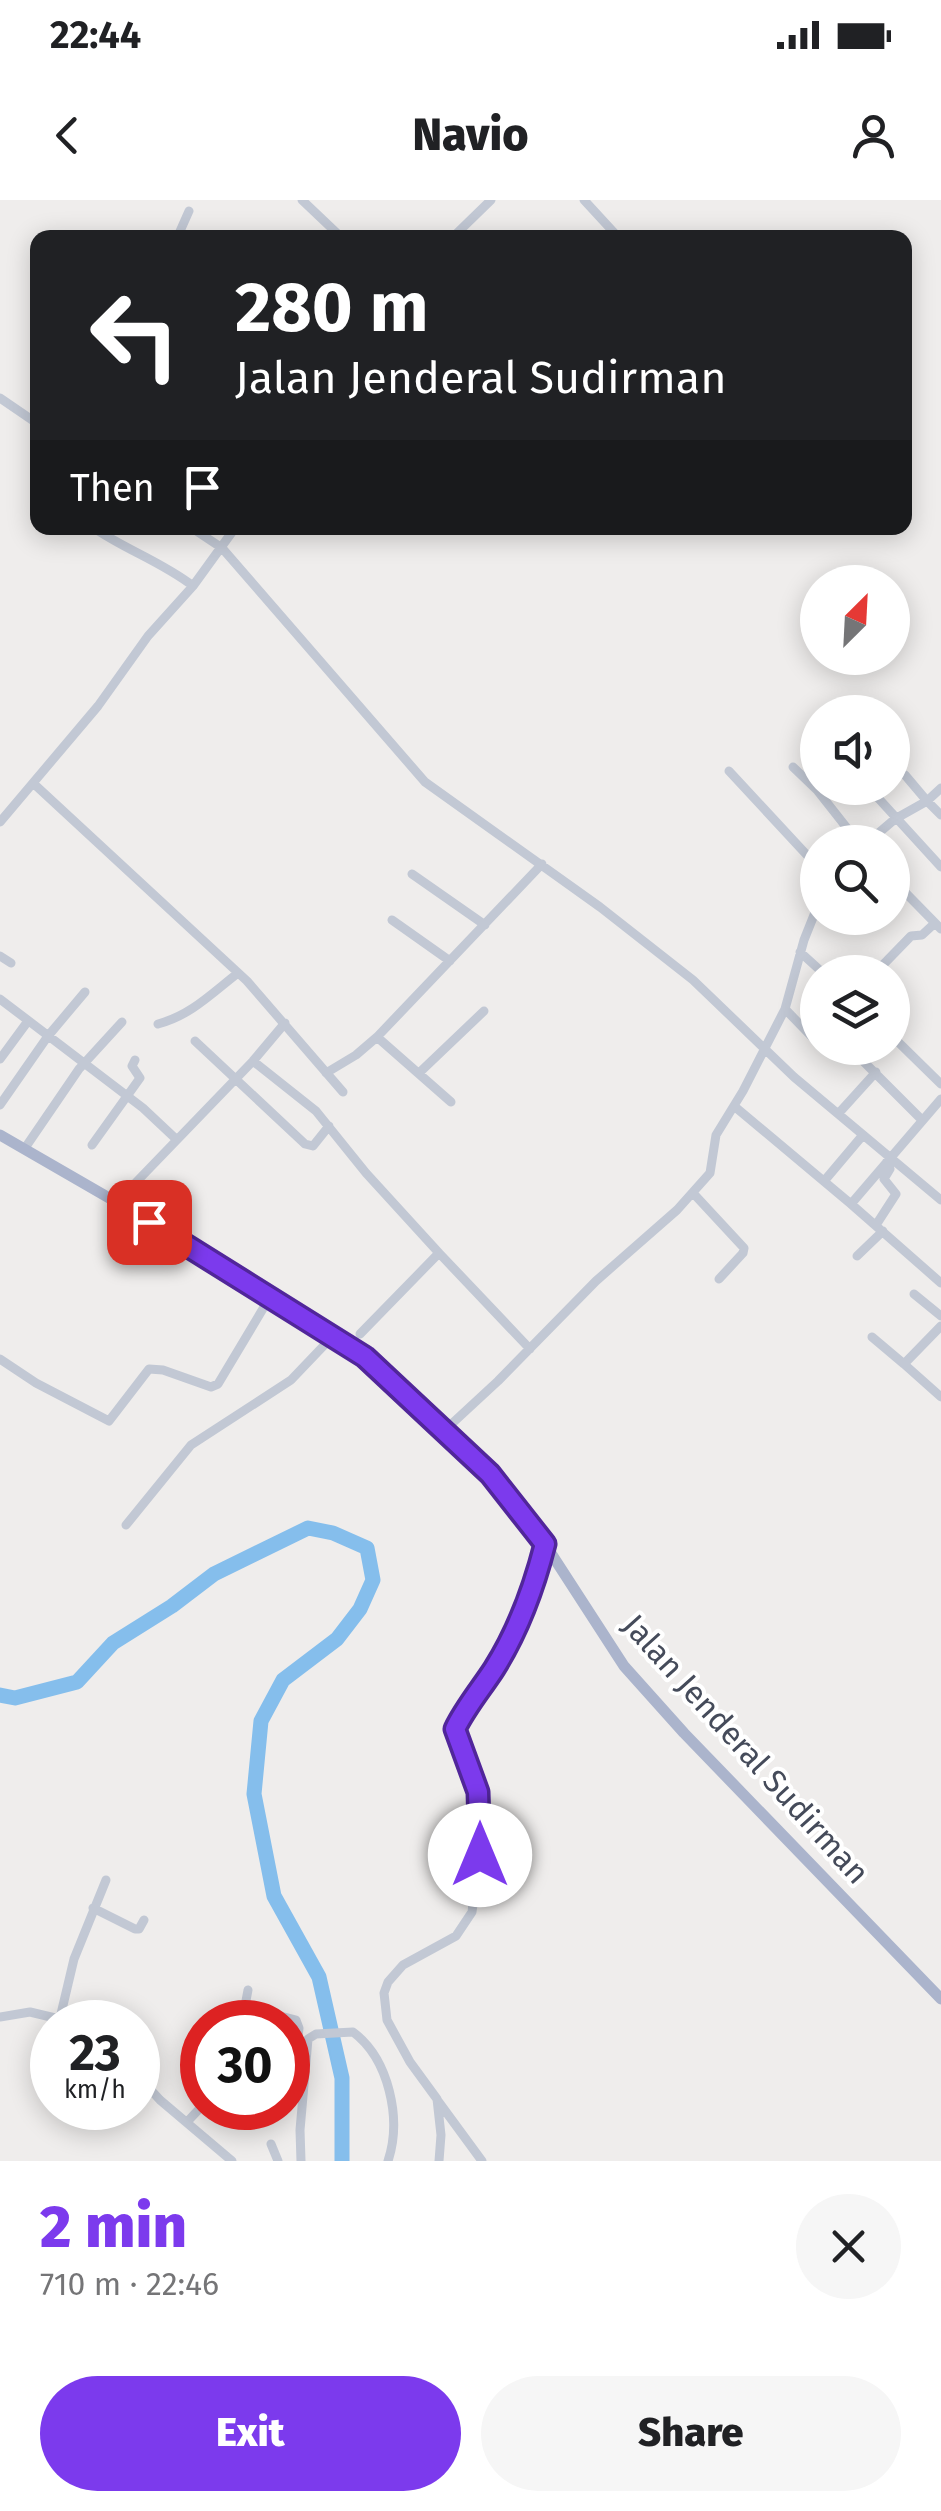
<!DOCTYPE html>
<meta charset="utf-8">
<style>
:root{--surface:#fff;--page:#f6f6f6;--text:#202124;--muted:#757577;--accent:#7c3aed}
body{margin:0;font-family:"Fira Sans",sans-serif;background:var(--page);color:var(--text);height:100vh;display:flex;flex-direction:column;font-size:38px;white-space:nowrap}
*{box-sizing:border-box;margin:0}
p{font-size:32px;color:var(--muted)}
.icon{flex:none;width:55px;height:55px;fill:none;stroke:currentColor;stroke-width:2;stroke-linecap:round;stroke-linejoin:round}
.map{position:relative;height:1961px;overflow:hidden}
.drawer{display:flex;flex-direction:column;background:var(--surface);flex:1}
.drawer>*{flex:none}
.guide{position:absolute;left:30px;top:30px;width:882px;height:305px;border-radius:20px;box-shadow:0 5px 25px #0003;background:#202124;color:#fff;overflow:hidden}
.needle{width:65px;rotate:24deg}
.buttons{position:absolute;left:800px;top:365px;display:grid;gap:20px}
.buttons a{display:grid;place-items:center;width:110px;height:110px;border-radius:50%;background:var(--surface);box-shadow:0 5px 25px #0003;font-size:50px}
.speed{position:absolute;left:30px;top:1800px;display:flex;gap:20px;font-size:50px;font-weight:700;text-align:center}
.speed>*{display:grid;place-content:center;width:130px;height:130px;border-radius:50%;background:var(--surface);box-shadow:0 5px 25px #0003;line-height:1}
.speed small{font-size:25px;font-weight:400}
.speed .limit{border:15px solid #d22;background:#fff;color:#111}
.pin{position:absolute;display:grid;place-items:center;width:85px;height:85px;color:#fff;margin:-42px;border-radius:20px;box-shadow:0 5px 15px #0006}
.me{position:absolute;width:110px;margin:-55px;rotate:0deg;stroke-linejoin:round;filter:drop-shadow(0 0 8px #0008)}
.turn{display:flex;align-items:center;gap:35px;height:210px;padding:0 40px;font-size:45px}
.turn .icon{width:130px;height:130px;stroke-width:2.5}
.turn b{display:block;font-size:70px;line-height:85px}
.then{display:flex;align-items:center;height:95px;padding:0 40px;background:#0003;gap:20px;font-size:38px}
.round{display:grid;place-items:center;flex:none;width:105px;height:105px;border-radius:52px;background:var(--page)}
.overview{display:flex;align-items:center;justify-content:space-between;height:170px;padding:0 40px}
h1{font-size:60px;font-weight:800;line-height:75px;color:var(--accent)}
.cta{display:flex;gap:20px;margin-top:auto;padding:20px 40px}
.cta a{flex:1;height:115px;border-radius:60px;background:var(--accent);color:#fff;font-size:40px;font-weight:800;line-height:115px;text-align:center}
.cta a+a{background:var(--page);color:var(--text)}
.status{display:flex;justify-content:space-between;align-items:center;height:70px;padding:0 50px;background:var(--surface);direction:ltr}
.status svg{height:28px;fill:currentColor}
header{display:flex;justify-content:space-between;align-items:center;height:130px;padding:0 40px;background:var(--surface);font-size:45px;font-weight:800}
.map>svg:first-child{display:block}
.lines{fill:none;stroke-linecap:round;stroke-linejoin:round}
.river{stroke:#85beec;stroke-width:15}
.minor{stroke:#c2c8d4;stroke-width:9}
.major{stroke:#abb4cc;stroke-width:11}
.route-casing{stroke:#51269a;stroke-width:25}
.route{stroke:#7c3aed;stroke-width:18}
.labels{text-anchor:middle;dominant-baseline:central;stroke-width:8;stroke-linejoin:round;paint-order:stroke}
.street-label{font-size:32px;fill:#454b5a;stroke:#fff}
</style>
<div class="status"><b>22:44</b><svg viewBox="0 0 49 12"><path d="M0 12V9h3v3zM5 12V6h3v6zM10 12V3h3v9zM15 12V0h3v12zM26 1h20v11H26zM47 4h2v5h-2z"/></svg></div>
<header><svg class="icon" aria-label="back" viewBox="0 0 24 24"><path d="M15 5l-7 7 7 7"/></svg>Navio<svg class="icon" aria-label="person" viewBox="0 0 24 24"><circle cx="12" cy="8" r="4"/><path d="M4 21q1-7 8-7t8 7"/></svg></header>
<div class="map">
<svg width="941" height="1961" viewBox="0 0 941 1961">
<rect width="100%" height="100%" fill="#efedec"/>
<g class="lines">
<!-- river -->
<path class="river" d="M0,1495l15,3 62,-16 36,-39 59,-37 42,-32 94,-46 25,5 34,15 6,32 -13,29 -23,30 -54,41 -22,41 -7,73 20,102 45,81 23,101v83"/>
<!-- minor -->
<path class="minor" d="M302,0l40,38
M584,0l35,38
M177,38l12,-27
M452,38l39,-38
M0,198l38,26
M94,328c32,22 68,34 99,58
M192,328l30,20 203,234 175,125 93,73 101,97 147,123
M813,528l5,5
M793,567l24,23 41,52
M729,571l89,96
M905,575l22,26 14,-13
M33,583l214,198 96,111
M869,588l72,79
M0,622l98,-116 50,-70 45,-50 42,-58
M868,642l27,-23 32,-18 14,14
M412,674l73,51
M892,679l49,50
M392,720l58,41
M800,752l22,20
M0,756l11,7
M876,772l35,-36 11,-1 13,-12
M0,799l143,109 33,31
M785,809l33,34
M158,824c33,-9 53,-30 80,-51
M892,836l49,48
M377,837l74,65
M195,841l110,103 8,2 16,-20
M823,848l3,2 3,-2
M850,848l72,72
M0,859l28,-38
M253,861l63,50 50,62 73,80
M326,873l30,-18 21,-18 165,-173
M419,873l65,-62
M0,905l48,-69 37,-44
M734,906l117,98 90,-105
M838,914l38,-42
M92,945l48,-67 -8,-12 3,-6
M25,948l54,-79 43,-47
M825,980l38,-45
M693,993l51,55 -1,5 -24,26
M117,1002l136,-141 32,-38
M851,1004l90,79
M876,1025l20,-31 -12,-15 6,-10 -3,-8
M857,1056l26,-25
M914,1094l27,22
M941,1126l-37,38 37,33
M360,1134l79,-81 91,96
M872,1137l32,27
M0,1159l36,24 73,38 40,-52 14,1 48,17 7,-3 52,-87
M445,1230l53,-49 98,-100 81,-71 33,-37 6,-38 27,-44 42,-82 19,-69 14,-35
M126,1325l65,-80 100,-65 42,-44
M93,1708l42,21h4l5,-9
M261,1811l35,9 3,8 -2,19 9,9
M0,1817l30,-5 42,10
M60,1818l14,-59 32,-79
M242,1822l6,-32
M138,1876l22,24 72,61
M438,1901l44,60
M187,1922l15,-16
M271,1944l7,17
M301,1961l-1,-31 8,-91 8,-5 37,-2c36,27 49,87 35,129
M439,1961l2,-26 -4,-36 -27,-37 -23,-42 -3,-27 4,-11 15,-17 53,-29 16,-24 7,-57 1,-46 -2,-17 -23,-63c10,-21 26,-40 39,-60 24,-38 40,-82 51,-125"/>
<!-- major -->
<path class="major" d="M0,935l149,86 184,115 57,42 115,112 40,54 79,122 60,67 257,266"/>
</g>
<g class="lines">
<!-- route casing -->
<g class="route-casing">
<path id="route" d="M149,1022l216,135 125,117 55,70c-11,43 -27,87 -51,125 -13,20 -29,39 -39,60l23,63 2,63"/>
</g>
<!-- route -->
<use href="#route" class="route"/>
</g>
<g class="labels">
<!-- street labels -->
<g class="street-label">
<text transform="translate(746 1549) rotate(48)">Jalan Jenderal Sudirman</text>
</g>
</g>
</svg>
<div class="buttons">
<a><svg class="needle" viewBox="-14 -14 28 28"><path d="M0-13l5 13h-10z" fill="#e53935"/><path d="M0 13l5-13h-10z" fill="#757577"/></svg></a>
<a><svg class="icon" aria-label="sound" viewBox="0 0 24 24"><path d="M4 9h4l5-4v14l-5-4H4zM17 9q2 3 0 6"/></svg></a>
<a><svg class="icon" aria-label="search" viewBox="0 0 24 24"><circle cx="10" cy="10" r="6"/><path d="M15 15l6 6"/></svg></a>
<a><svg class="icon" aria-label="layers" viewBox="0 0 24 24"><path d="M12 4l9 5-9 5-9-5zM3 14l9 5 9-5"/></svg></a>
</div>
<div class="speed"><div>23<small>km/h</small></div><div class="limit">30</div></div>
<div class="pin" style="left:149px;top:1022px;background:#d93025"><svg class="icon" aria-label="arrive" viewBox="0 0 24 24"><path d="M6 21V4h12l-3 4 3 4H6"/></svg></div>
<svg class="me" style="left:480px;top:1655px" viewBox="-20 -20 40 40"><circle r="19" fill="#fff"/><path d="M0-13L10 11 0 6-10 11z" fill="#7c3aed"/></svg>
<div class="guide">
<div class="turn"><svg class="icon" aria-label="left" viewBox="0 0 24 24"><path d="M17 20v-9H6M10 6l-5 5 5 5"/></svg><div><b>280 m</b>Jalan Jenderal Sudirman</div></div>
<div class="then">Then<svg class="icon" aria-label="arrive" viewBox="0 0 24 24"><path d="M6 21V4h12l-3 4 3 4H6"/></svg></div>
</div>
</div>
<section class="drawer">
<div class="overview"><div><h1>2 min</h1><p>710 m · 22:46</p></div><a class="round"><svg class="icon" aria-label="close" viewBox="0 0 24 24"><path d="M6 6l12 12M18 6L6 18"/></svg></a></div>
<div class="cta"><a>Exit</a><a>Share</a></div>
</section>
